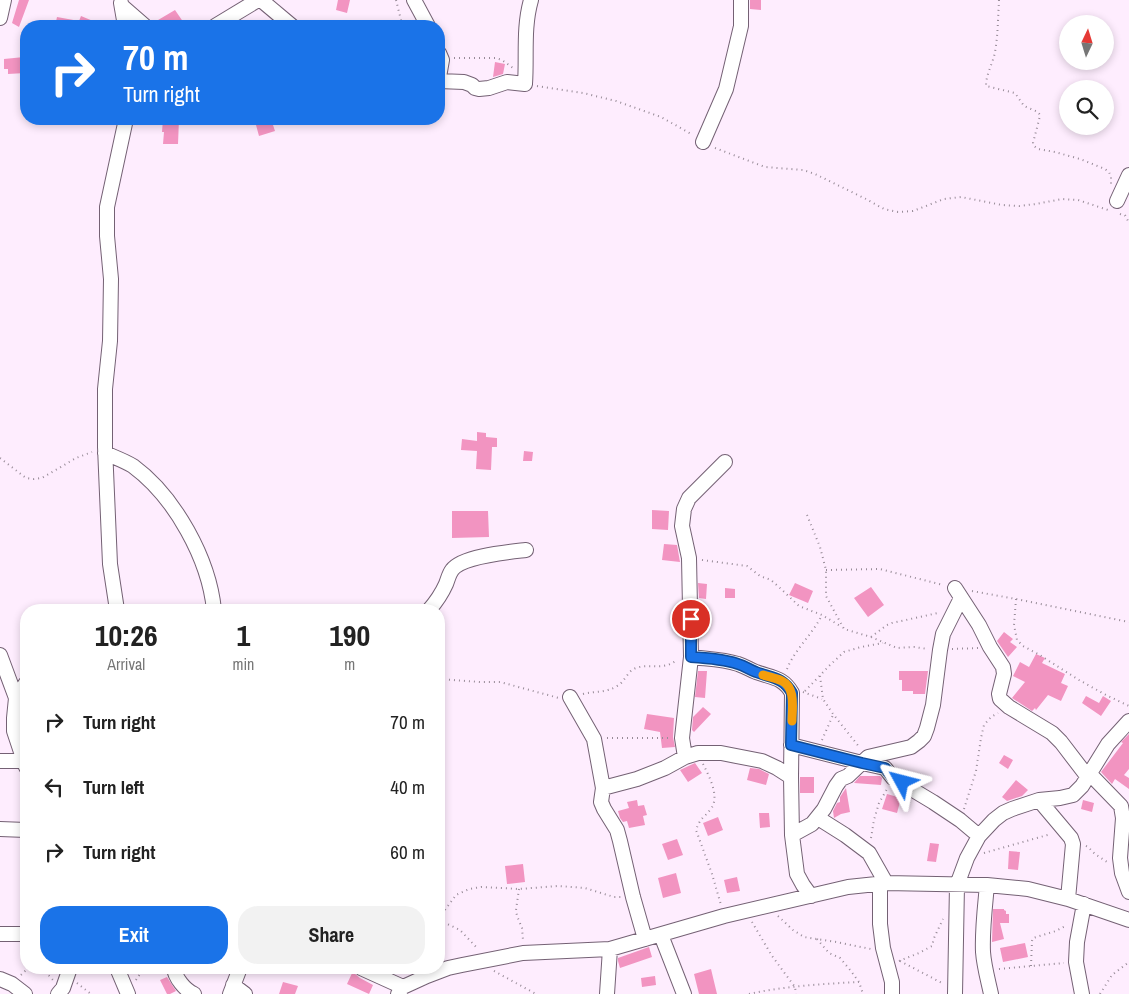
<!DOCTYPE html>
<style>
:root{--surface:#fff;--page:#f2f2f2;--text:#222;--muted:#767676;--accent:#1a73e8}
body{margin:0;font-family:"Archivo Narrow",sans-serif;background:var(--page);color:var(--text);height:100vh;display:flex;flex-direction:column;font-size:19px;white-space:nowrap}
*{box-sizing:border-box;margin:0}
p{font-size:16px;color:var(--muted)}
.icon{flex:none;width:28px;height:28px;fill:none;stroke:currentColor;stroke-width:2;stroke-linecap:round;stroke-linejoin:round}
.map{position:relative;flex:1;overflow:hidden}
.details{position:absolute;left:20px;top:604px;width:425px;height:370px;display:flex;flex-direction:column;background:var(--surface);border-radius:20px;box-shadow:0 2px 8px #0003}
.details>*{flex:none}
.guide{position:absolute;left:20px;top:20px;width:425px;height:105px;border-radius:20px;box-shadow:0 2px 8px #0003;background:#1a73e8;color:#fff;overflow:hidden}
.needle{width:32px;rotate:4deg}
.controls{position:absolute;left:1059px;top:15px;display:grid;gap:10px}
.controls a{display:grid;place-items:center;width:55px;height:55px;border-radius:50%;background:var(--surface);box-shadow:0 2px 8px #0003;font-size:25px}
.pin{position:absolute;display:grid;place-items:center;width:42px;height:42px;color:#fff;margin:-21px;border:2px solid #fff;border-radius:50%;box-shadow:0 1px 5px #0007}
.me{position:absolute;width:55px;margin:-28px;rotate:308deg;stroke-linejoin:round;filter:drop-shadow(0 0 4px #0008)}
.turn{display:flex;align-items:center;gap:18px;height:105px;padding:0 20px;font-size:22px}
.turn .icon{width:65px;height:65px;stroke-width:2.5}
.turn b{display:block;font-size:35px;line-height:42px}
.eta{display:flex;justify-content:space-evenly;align-items:center;height:85px;text-align:center}
.eta b{font-size:30px;font-weight:700;line-height:35px}
.primary-button{display:flex;gap:10px;margin-top:auto;padding:10px 20px}
.primary-button a{flex:1;height:58px;border-radius:20px;background:var(--accent);color:#fff;font-size:20px;font-weight:700;line-height:58px;text-align:center}
.primary-button a+a{background:var(--page);color:var(--text)}
ul{padding:0;list-style:none}
li{display:flex;align-items:center;gap:15px;height:65px;padding:0 20px}
li div{flex:1}
li b{display:block;font-size:19px}
li em{font-style:normal}
.map>svg:first-child{display:block}
.building{fill:#f294c1}
.lines{fill:none;stroke-linecap:round;stroke-linejoin:round}
.minor-casing{stroke:#746174;stroke-width:16}
.path{stroke:#988c98;stroke-width:2;stroke-dasharray:1 4;stroke-linecap:butt}
.minor{stroke:#fff;stroke-width:14}
.route-casing{stroke:#114b97;stroke-width:12}
.route{stroke:#1a73e8;stroke-width:9}
.slow{stroke:#f59e0b;stroke-width:9}
</style>
<div class="map">
<svg width="1129" height="994" viewBox="0 0 1129 994">
<rect width="100%" height="100%" fill="#feedfe"/>
<!-- building -->
<path class="building" d="M19,0h10l-10,27 -7,-4z
M338,0h12l-3,13 -11,-3z
M750,0h11v10l-11,-1z
M175,10l11,16h-32l-1,-3z
M81,16l24,10h-50l2,-9 22,4z
M24,57l1,16 -17,1v-5h-4v-10z
M495,62l10,2 -2,10 -10,3z
M163,119h16l-1,25h-15l1,-12h-2z
M256,119h15l4,12 -16,5 -3,-11h2z
M477,432l9,1v4l11,1v9h-5l-1,23 -15,-1 1,-18 -16,-1 1,-11 15,2z
M524,451l9,1 -1,9h-9z
M652,510l17,1 -1,19 -16,-1z
M452,511h36l1,26 -37,1z
M664,544l13,1 3,17 -18,-2z
M698,583l9,1 -1,15 -7,-1z
M795,583l18,8 -5,12 -19,-8z
M871,587l13,18 -16,12 -14,-19z
M725,588l10,1v9h-10z
M1004,632l9,7 -3,3 7,5 -9,10 -11,-16z
M1036,654l9,4 -3,5 23,11 -4,9 7,3 -7,15 -13,-6 -12,15 -1,-2 -3,3 -20,-13 13,-16 -12,-6 7,-14 9,5z
M698,671h9l-2,27 -10,-1z
M899,671h29l-3,23h-12v-3h-11v-11h-3z
M1086,696l13,7 4,-7 8,5 -10,15 -19,-13z
M703,707l8,7 -17,18 -2,-2 1,-13z
M647,714l27,4 -1,19 2,10 -13,1 -2,-16 -16,-3z
M1129,734v35l-5,6 5,3v11l-14,-10 -3,5 -11,-12 22,-29 -2,-1z
M1004,755l9,5 -5,9 -9,-6z
M695,763l7,10 -14,9 -8,-12z
M750,768l9,1 10,5 -3,11 -19,-5z
M860,776h20l2,2 -1,7 -27,-2z
M800,777h14v16h-14z
M1016,780l12,10 -6,6 -15,5 -5,-4z
M846,788l4,24 -9,2 -7,4 -1,-7 4,-8 3,-1v-5z
M887,794l14,4 -4,15 -15,-4z
M637,800l1,6 6,-1 3,10 -4,1 2,9 -16,3 -2,-7 -4,1 -3,-4 -2,-7 11,-3 -2,-6z
M1083,800l11,3 -2,9 -11,-3z
M759,813h10l1,14 -10,1z
M718,817l5,13 -15,6 -5,-13z
M677,839l6,16 -15,5 -6,-16z
M930,843l9,1 -3,18 -9,-1z
M1009,851l11,1 -2,18 -10,-1z
M523,864l2,18 -18,2 -2,-18z
M676,873l5,20 -18,5 -5,-20z
M737,877l3,14 -13,2 -3,-13z
M993,909h11v1l2,1v3h3v9h-9l4,16 -12,3z
M1025,943l3,14 -25,5 -3,-14z
M649,947l3,10 -32,11 -2,-7v-3z
M711,969l6,25h-18l-5,-20z
M353,971l1,2 6,5 13,7 -4,9 -22,-10z
M655,976l1,9 -14,2 -1,-9z
M167,977l9,14 -6,3h-3l-7,-14z
M283,982l15,4 -3,8h-16z"/>
<g class="lines">
<!-- minor casing -->
<g class="minor-casing">
<path id="minor" d="M261,0l31,26
M414,0l14,26
M121,3l4,23
M122,6l23,20
M0,18l4,-18
M215,26l43,-26
M439,53l3,7 -3,17
M439,81l25,1 8,3 3,3 4,1 10,-1 18,-6 18,2c2,-28 -2,-56 6,-84
M703,142l23,-53 15,-63v-26
M1117,201l12,-26
M105,453c9,4 20,8 28,13 42,31 76,93 81,144
M955,588l24,37 11,22 13,20 1,7 -5,20 1,5 9,8 43,26 9,9 26,34
M117,610l-7,-46 -5,-117v-58l5,-48 1,-62 -4,-43v-29l19,-88
M429,610c7,-8 13,-17 17,-26 2,-5 3,-10 6,-14 10,-14 57,-18 74,-20
M0,655l16,43
M691,657c16,2 32,2 47,7 7,2 12,6 18,8 16,6 27,5 36,21l-1,84 1,58 5,39 6,11 8,11
M26,683l-10,15 -2,20v13l12,36
M570,697l24,42 9,49 -2,14 3,7 13,21 3,11 13,56 12,42
M791,745l71,18 23,5 8,10 40,24 27,18 19,16
M685,757l-3,-19 9,-81 -2,-99 -7,-32 2,-17 5,-11 36,-36
M0,761h26
M1089,773l32,33 2,12 -3,40 2,15 7,19
M603,788l34,-9 28,-11 20,-11 13,-4h23l41,8 15,7 14,9
M1039,800l32,38 2,6 -5,55
M818,818l27,17 24,18 17,30
M0,829l26,1
M792,835l20,-11 12,-15 12,-23 5,-7 7,-3 20,-19 43,-10 8,-6 5,-5 3,-8 6,-23 7,-55 3,-16 18,-36
M880,884v40l3,24 9,34v12
M987,885c-2,22 -5,45 -4,67 1,14 5,28 8,42
M0,934h26
M661,935l23,59
M117,968l11,26
M174,968c1,10 11,22 20,26
M361,968l42,19
M0,979l12,5 13,10
M233,985l12,9
M58,994l5,-6 7,-20
M230,994l10,-26
M398,994l5,-7 24,-11 21,-8 14,-3 61,-12 87,-4 114,-33 124,-29 38,-4 101,2 41,4 40,10 61,21
M607,994l3,-45
M955,994l2,-109 10,-27 12,-22 15,-16 9,-7 9,-4 27,-9 21,-2 13,-3 9,-9 26,-42 21,-23
M1082,994l-6,-32 1,-20 7,-38"/>
</g>
<!-- path -->
<path class="path" d="M396,0l5,20 4,6
M999,0c-1,17 -1,35 -4,52 -2,11 -9,22 -9,34l29,7 9,13 14,6 2,3 -1,5 -6,23 1,3 4,3 17,3 25,7 25,10 4,3 2,5v7
M454,58h42l6,2 11,8
M537,86l46,7 33,8 45,16 32,18
M715,148l50,19 38,3 12,4 51,25 18,10 14,3 15,-1 31,-12 17,-2 41,8 17,1 17,-2 26,-5 16,1 30,10
M1120,214l5,2
M1125,215l4,8
M0,458l26,20 8,1 8,-1 34,-20 16,-6
M807,515l13,32 6,23v26l18,33 27,8 26,11 17,-1 14,2
M702,560l45,6 13,10 11,4 9,8 19,18 23,9 20,12
M826,570l54,-1 63,16
M972,591l44,8 113,23
M1016,599l-2,26 3,15 6,6 15,8 41,26 27,15 23,11
M871,637l16,-12 5,-2 46,-10
M952,649l26,-1
M787,669c8,-20 25,-34 35,-54
M820,676l3,23 10,15 27,34
M439,679l41,3h20l59,16
M805,691l25,-26 14,-13 17,-5 22,-4
M803,692l19,7
M583,694c12,-3 23,-1 34,-8 8,-4 10,-15 19,-18 15,-5 27,3 41,-8
M607,738h63
M822,740l11,-25
M703,764c6,12 18,34 7,46 -7,9 -10,8 -14,20l16,44 9,31
M964,809l12,-38 5,-33 3,-13 7,-8 7,-4
M871,838l3,-18 5,-17 8,-14
M1086,846l2,1 7,7 12,8
M984,853l67,-19
M519,889l-3,21 1,6 5,12 1,12
M778,916l15,14 11,7 32,5 35,7
M439,918l17,-23 13,-6 12,-2 38,2 39,-3 14,1 13,1 29,9h8
M439,920l21,10 18,19
M752,922l20,34 23,31 1,7
M817,939l12,14 11,5 11,13 8,11 4,12
M899,961l20,-8 13,-7 2,-8 9,-19
M900,961l42,22
M1031,966l1,-25 1,-3 23,-7 11,-6
M42,968l11,12
M999,969l65,-6
M494,971l42,23
M21,975l7,-7
M136,980l8,-12
M77,983l14,11
M749,994c36,-8 73,-10 110,-12
M1100,994l12,-19 17,-13"/>
<!-- minor -->
<use href="#minor" class="minor"/>
</g>
<g class="lines">
<!-- route casing -->
<g class="route-casing">
<path id="route" d="M691,619v38c16,1 32,2 47,7 7,2 12,6 18,8 16,6 27,5 36,21l-1,52 71,18 23,5 8,10 9,4"/>
</g>
<!-- route -->
<use href="#route" class="route"/>
<!-- slow -->
<path class="slow" d="M763,675c6,2 13,3 19,6 14,7 10,27 10,40"/>
</g>
</svg>
<div class="controls">
<a><svg class="needle" viewBox="-14 -14 28 28"><path d="M0-13l5 13h-10z" fill="#e53935"/><path d="M0 13l5-13h-10z" fill="#767676"/></svg></a>
<a><svg class="icon" aria-label="search" viewBox="0 0 24 24"><circle cx="10" cy="10" r="6"/><path d="M15 15l6 6"/></svg></a>
</div>
<div class="pin" style="left:691px;top:619px;background:#d93025"><svg class="icon" aria-label="arrive" viewBox="0 0 24 24"><path d="M6 21V4h12l-3 4 3 4H6"/></svg></div>
<svg class="me" style="left:902px;top:782px" viewBox="-20 -20 40 40"><path d="M0-17L14 15 0 8-14 15z" fill="#1a73e8" stroke="#fff" stroke-width="4"/></svg>
<div class="guide">
<div class="turn"><svg class="icon" aria-label="right" viewBox="0 0 24 24"><path d="M7 20v-9h11M14 6l5 5-5 5"/></svg><div><b>70 m</b>Turn right</div></div>
</div>
<section class="details">
<div class="eta">
<div><b>10:26</b><p>Arrival</p></div>
<div><b>1</b><p>min</p></div>
<div><b>190</b><p>m</p></div>
</div>
<ul>
<li><svg class="icon" aria-label="right" viewBox="0 0 24 24"><path d="M7 20v-9h11M14 6l5 5-5 5"/></svg><div><b>Turn right</b></div><em>70 m</em></li>
<li><svg class="icon" aria-label="left" viewBox="0 0 24 24"><path d="M17 20v-9H6M10 6l-5 5 5 5"/></svg><div><b>Turn left</b></div><em>40 m</em></li>
<li><svg class="icon" aria-label="right" viewBox="0 0 24 24"><path d="M7 20v-9h11M14 6l5 5-5 5"/></svg><div><b>Turn right</b></div><em>60 m</em></li>
</ul>
<div class="primary-button"><a>Exit</a><a>Share</a></div>
</section>
</div>
